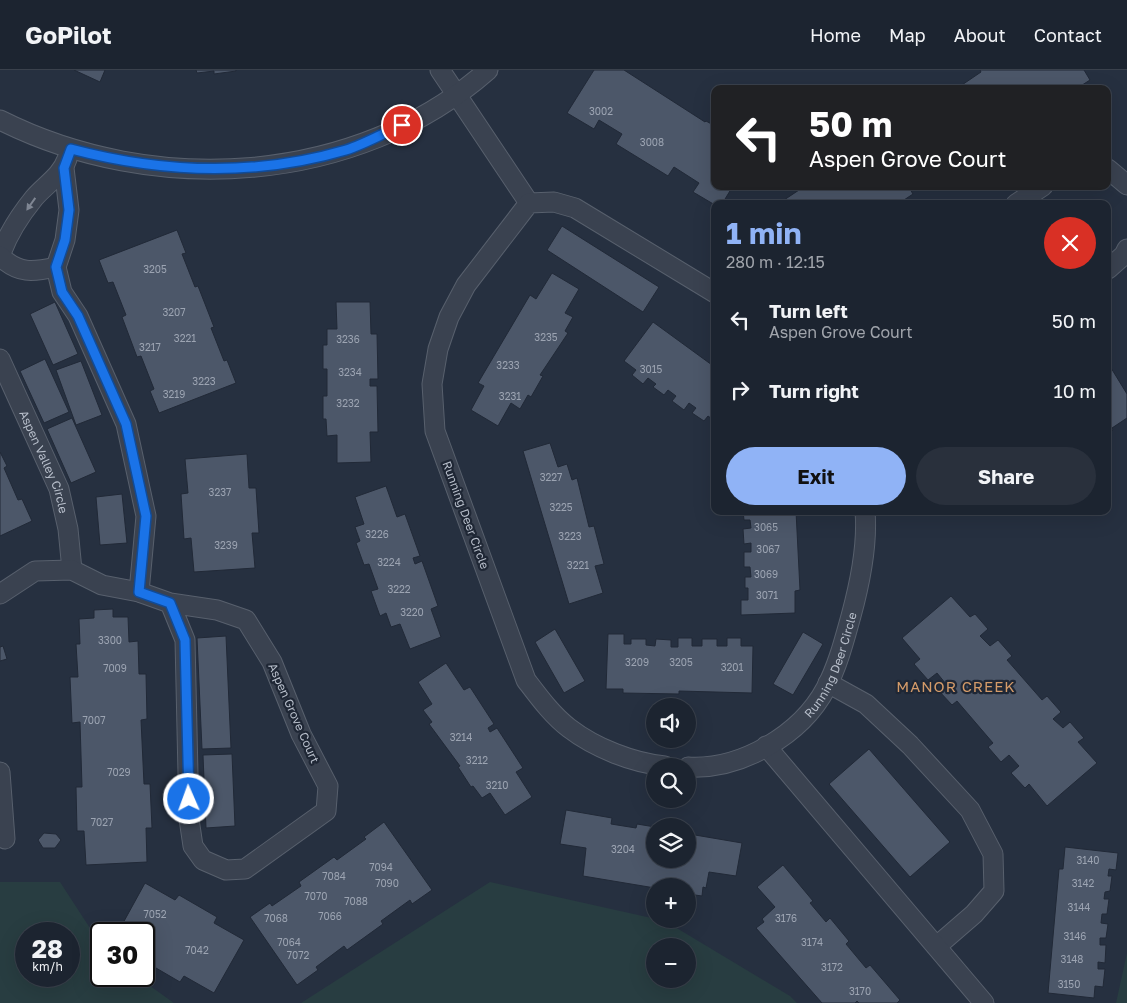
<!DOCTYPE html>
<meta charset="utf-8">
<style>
:root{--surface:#1c2430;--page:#29303c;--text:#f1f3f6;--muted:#a0a4ab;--line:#3a414c;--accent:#90b3f6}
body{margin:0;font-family:"Golos Text",sans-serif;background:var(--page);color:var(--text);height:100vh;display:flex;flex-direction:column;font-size:19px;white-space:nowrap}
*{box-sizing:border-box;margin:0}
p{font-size:16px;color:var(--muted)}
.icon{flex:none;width:28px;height:28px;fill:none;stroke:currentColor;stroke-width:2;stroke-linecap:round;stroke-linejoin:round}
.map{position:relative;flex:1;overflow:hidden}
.panel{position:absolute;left:711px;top:130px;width:400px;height:315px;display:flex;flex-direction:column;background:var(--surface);border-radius:10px;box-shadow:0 5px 20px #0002,0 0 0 1px var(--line)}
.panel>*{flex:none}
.hud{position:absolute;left:711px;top:15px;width:400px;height:105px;border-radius:10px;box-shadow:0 5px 20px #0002,0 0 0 1px var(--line);background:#202124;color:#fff;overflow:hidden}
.controls{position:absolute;left:646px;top:628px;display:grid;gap:10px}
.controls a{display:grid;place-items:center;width:50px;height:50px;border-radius:50%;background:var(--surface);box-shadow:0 5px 20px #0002,0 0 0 1px var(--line);font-size:25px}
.speed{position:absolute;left:15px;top:852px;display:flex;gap:10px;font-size:25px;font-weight:700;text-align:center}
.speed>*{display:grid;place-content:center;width:65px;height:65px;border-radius:50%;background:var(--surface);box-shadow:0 5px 20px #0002,0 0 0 1px var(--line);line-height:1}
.speed small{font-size:12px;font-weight:400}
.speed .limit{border:2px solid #111;border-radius:8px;background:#fff;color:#111}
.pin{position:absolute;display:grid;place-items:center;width:42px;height:42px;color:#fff;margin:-21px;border:2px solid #fff;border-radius:50%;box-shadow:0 1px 5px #0007}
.me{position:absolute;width:55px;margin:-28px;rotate:358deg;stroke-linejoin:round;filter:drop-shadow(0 0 4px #0008)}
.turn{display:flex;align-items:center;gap:18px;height:105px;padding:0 15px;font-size:22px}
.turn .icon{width:65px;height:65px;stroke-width:2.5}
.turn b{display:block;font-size:35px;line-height:42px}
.round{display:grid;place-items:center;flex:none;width:52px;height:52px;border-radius:26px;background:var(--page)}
.head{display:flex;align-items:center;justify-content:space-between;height:85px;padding:0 15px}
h1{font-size:30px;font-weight:700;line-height:38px;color:var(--accent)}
.primary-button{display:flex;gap:10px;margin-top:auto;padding:10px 15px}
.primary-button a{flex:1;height:58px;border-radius:30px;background:var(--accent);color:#111;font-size:20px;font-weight:700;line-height:58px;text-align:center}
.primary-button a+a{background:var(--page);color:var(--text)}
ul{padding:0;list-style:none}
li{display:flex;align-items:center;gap:15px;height:70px;padding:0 15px}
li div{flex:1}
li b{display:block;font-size:19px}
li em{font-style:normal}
header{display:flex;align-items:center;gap:30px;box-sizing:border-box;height:70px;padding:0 25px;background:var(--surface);border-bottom:1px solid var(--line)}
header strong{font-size:24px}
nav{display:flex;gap:28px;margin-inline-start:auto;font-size:18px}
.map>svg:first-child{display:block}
.green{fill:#283d41;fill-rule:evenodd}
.building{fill:#4c5769;stroke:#212937}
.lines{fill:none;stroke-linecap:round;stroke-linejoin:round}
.street-casing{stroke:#58606d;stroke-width:21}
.street{stroke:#3a4250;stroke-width:19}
.oneway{fill:#7f8693}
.route-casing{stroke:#114b97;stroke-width:12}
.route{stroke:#1a73e8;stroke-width:9}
.labels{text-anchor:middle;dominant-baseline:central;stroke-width:4.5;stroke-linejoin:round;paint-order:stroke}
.number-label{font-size:10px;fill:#9ca4b2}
.street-label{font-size:12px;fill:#b7beca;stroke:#1f2735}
.quarter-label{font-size:15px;letter-spacing:1px;fill:#d49b69;stroke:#1f2735}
</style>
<header>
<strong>GoPilot</strong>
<nav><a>Home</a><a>Map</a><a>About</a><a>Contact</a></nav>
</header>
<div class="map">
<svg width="1127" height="933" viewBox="0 0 1127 933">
<rect width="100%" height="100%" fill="#263040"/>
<!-- green -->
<path class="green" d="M0,812h60l41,63v31h35l38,27h-174zM26,864h43v42h-43z
M490,812l175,39 125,75 7,7h-496zM655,876h33v33h-33z
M1127,883v50h-11z"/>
<!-- building -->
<path class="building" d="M74,0h31l-5,12z
M196,0h40v1l-22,3v-3l-17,2z
M594,0h30l81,52 1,-1 9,5v60h18l-11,18 -7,1 -22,-13 6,-9 -25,-16 -6,9 -52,-32 6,-10 -23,-14 -5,9 -27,-16z
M980,0h104l6,10 -14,9h-120l25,-17z
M805,116h103l5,8 -15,10h-120z
M562,156l97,61 -16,25 -96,-62z
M177,160l9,23 -4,1 13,33 3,-1 16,41 -3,1 13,33 3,-1 9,23 -77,30 -9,-22 4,-2 -13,-33 -4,1 -15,-40 4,-2 -13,-33 -5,1 -9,-23z
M552,203l27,16 -14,24 8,4 -8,14 3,2 -28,42 3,1 -12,21 -3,-2 -8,14 -9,-6 -13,23 -27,-16 13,-24 -6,-3 52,-88 6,4z
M55,232l23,52 -25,11 -23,-51z
M336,232h34l1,32h6l1,45h-8v7h7l1,46h-8l1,30 -34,1v-28l-10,1 -1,-17h-3v-23h4v-27h-4v-24h4v-16h10z
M653,252l59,43 3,-2v58l-7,-5 -4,5 -12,-8 4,-5 -7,-5 -5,7 -12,-9 4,-5 -8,-6 -4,5 -11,-8 3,-3 -8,-6 -5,6 -11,-9 4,-5 -12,-9z
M45,289l24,53 -25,11 -24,-52z
M81,291l21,54 -26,10 -20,-55z
M1108,293l19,31v24l-15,10 1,2 -5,4z
M72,348l24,54 -25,11 -24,-54z
M550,373l8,24 9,-3 5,16 5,-2 12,49 5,-1 10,38 -9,2 8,27 -34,11 -46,-153z
M0,382l7,14 -3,2 14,32 4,-1 10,22 -32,15z
M247,384l2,34h7l3,45h-7l3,35 -61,4 -3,-34 -7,1 -3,-45 7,-1 -3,-34z
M386,416l11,31 8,-3 15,42 -7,2 2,6 7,-3 16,45 -7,3 10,28 -31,12 -10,-25 -9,3 -5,-14 -6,3 -9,-25 7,-2 -9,-25 -5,1 -8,-22 4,-2 -5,-14 9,-3 -9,-27z
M122,424l5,49 -27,2 -4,-48z
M743,441h53l4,79 -5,1v22l-54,2v-15h7v-12h-3v-11h6l-1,-10h-6v-15h7v-9l-7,1 -1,-15 8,-1 -1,-8h-6z
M951,526l19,21 5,-3 13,15 -8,7 10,10 8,-6 14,16 -5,4 35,40 5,-4 14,16 -8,7 10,9 7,-6 14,16 -6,4 19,21 -50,43 -18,-22 -4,4 -14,-15 8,-7 -10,-11 -8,7 -13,-15 5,-4 -36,-42 -5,4 -13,-14 7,-7 -9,-11 -9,7 -14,-16 6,-5 -18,-21z
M113,539v8h15l1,25 9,-1 1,33h7l1,45 -6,1 3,64h6l2,44h-6l1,34 -61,3 -2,-34h-7l-1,-44h6l-2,-65 -8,1 -2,-46h8l-2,-33h4l-1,-25 15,-1v-8z
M555,559l30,52 -21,12 -29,-51z
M803,562l20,12 -30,51 -20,-11z
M608,564h16v10h7v-5h15v6l9,1 1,-7 15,1v7h7v-9h14v8h10v-7h15v7h10v-8h14v8h12l-1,47 -73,-2v3l-56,-1v-4h-17z
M226,566l5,112 -29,1 -5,-111z
M3,576l4,13 -7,2v-14z
M446,593l18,27 6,-3 24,37 -6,4 2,4 7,-4 26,40 -7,4 16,25 -27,18 -15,-22 -8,5 -9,-12 -2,1 -13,-20 2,-1 -31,-42 3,-2 -9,-12 9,-6 -14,-22z
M869,679l81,93 -40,35 -81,-93z
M232,684l3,72 -29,2 -3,-73z
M566,740l46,8 -1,6 25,4 1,-4 18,3v32h33v-22l6,2 1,-4 47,8 -6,33 -27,-4 -3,16 -3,-1 -1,9 -14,-2v-8h-33v2l-72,-12 3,-28 -26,-4z
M384,752l48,68 -20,14 -2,-4 -29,21 2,3 -36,26 -3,-4 -28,21 2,3 -21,15 -47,-68 20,-14 2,3 29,-20 -2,-4 35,-25 3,3 29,-21 -2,-2z
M44,763l12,1 5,6 -6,8h-12l-5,-8z
M1065,777l53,6 -2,17 -7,-1 -1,7h4l-2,15 -5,1 -1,7h5l-2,15h-5l-1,9 7,1 -2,14h-6v7h6l-1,18 -7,-1v7h7l-2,18 -8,-1 -1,12 -46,-5 11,-124h4z
M783,795l30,36 -3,2 16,19 4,-4 19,23 -3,3 20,24 4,-3 30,35 -3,3h-38l-2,-2 -2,2h-33l-66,-75 8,-6 -2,-3 13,-12 -18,-20z
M145,813l30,17 4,-5 38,22 -3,6 30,17 -30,53 -30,-17 -4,6 -36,-21v-27h-27z"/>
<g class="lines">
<!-- street casing -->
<g class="street-casing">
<g id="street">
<path d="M440,0l89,133"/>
<path d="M0,50c153,77 356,66 488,-50"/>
<path d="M64,98l5,42 -4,30 -9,27 6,25 16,24 48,108 20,92 -7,76"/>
<path d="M1108,99l19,16"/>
<path d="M1016,134l27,-18"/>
<path d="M0,186c7,-20 21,-42 34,-58 11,-13 27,-22 33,-39"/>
<path d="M0,186c18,18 33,16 56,11"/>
<path d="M1108,199l16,-14 3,-6"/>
<path id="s1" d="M0,289l59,130 9,40 4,41"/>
<path d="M0,524l35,-23 37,-1 30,15 37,7 31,11 15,37 4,179 4,27 10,14 23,10 19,-1 81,-58 2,-25 -27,-52 -29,-72 -26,-42 -29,-10 -47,-7"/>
<path d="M828,613l38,21 44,41 60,65 23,44 1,37 -20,23 -37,32"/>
<path d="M766,676l218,257"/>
<path d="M665,696c-32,-3 -70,-18 -96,-38 -17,-13 -30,-31 -43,-48l-91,-249 -3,-47 6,-35 11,-32 17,-32 63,-82 25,-1 21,6 140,85"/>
<path id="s2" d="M688,697c53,3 113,-32 138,-79 12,-23 18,-47 25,-72 9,-33 17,-70 14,-105"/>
<path d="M0,702l5,67"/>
</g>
</g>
<!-- street -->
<use href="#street" class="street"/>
</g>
<!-- one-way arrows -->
<defs><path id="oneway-solid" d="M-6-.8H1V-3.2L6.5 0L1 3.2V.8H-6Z" transform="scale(1.25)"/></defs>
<use class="oneway" href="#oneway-solid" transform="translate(31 134) rotate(125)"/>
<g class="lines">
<!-- route casing -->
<g class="route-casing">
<path id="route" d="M189,729l-4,-159 -15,-37 -31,-11 7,-76 -20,-92 -48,-108 -16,-24 -6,-25 9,-27 4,-30 -5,-42 7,-19c91,24 183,28 275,1 19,-6 38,-17 56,-25"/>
</g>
<!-- route -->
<use href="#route" class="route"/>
</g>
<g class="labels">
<!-- number labels -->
<g class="number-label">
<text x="601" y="41">3002</text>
<text x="652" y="72">3008</text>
<text x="155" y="199">3205</text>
<text x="174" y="242">3207</text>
<text x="546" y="267">3235</text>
<text x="185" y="268">3221</text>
<text x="348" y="269">3236</text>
<text x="150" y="277">3217</text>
<text x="508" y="295">3233</text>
<text x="651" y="299">3015</text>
<text x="350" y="302">3234</text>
<text x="204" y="311">3223</text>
<text x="174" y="324">3219</text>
<text x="510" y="326">3231</text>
<text x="348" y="333">3232</text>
<text x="551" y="407">3227</text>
<text x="220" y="422">3237</text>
<text x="561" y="437">3225</text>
<text x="766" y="457">3065</text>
<text x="377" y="464">3226</text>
<text x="570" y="466">3223</text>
<text x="226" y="475">3239</text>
<text x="768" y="479">3067</text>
<text x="389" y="492">3224</text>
<text x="578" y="495">3221</text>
<text x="766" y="504">3069</text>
<text x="399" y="519">3222</text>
<text x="767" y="525">3071</text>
<text x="412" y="542">3220</text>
<text x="110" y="570">3300</text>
<text x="637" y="592">3209</text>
<text x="681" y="592">3205</text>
<text x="732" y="597">3201</text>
<text x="115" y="598">7009</text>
<text x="94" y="650">7007</text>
<text x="461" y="667">3214</text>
<text x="477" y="690">3212</text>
<text x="119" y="702">7029</text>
<text x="497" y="715">3210</text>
<text x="102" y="752">7027</text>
<text x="623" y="779">3204</text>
<text x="1088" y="790">3140</text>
<text x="381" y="797">7094</text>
<text x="334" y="806">7084</text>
<text x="387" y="813">7090</text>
<text x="1083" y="813">3142</text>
<text x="316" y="826">7070</text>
<text x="356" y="831">7088</text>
<text x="1079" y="837">3144</text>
<text x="155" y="844">7052</text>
<text x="330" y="846">7066</text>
<text x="276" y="848">7068</text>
<text x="786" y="848">3176</text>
<text x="1075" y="866">3146</text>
<text x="289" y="872">7064</text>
<text x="812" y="872">3174</text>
<text x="197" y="880">7042</text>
<text x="298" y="885">7072</text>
<text x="1072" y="889">3148</text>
<text x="832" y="897">3172</text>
<text x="1069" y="914">3150</text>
<text x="860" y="921">3170</text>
</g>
<!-- street labels -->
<g class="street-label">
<text stroke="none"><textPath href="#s1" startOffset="112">Aspen Valley Circle</textPath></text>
<text transform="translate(466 445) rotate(70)">Running Deer Circle</text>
<text stroke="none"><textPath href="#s2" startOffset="190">Running Deer Circle</textPath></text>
<text transform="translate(294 643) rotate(66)">Aspen Grove Court</text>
</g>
<!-- quarter labels -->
<g class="quarter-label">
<text x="956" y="616">MANOR CREEK</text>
</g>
</g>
</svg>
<div class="controls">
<a><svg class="icon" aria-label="sound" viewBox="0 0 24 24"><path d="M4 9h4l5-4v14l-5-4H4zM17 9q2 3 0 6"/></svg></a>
<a><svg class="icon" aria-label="search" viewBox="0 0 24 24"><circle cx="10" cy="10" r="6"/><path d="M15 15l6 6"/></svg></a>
<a><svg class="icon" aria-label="layers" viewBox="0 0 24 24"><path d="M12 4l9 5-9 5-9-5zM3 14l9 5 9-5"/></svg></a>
<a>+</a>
<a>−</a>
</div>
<div class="speed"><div>28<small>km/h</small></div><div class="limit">30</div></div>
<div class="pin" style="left:402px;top:55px;background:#d93025"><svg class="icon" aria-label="arrive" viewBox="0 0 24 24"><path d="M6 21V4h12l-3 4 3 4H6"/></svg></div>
<svg class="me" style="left:189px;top:729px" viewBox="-20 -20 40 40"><circle r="17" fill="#1a73e8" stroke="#fff" stroke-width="3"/><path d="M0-11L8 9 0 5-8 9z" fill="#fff"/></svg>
<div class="hud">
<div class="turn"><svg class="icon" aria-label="left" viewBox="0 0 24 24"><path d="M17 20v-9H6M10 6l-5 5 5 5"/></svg><div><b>50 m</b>Aspen Grove Court</div></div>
</div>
<section class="panel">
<div class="head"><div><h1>1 min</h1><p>280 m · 12:15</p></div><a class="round" style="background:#d93025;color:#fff"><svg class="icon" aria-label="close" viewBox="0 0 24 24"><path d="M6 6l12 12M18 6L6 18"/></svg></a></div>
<ul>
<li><svg class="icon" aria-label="left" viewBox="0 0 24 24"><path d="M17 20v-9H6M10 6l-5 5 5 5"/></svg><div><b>Turn left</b><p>Aspen Grove Court</p></div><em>50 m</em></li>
<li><svg class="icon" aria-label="right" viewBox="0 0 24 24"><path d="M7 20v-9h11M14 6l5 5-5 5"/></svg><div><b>Turn right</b></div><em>10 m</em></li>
</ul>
<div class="primary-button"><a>Exit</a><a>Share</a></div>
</section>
</div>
